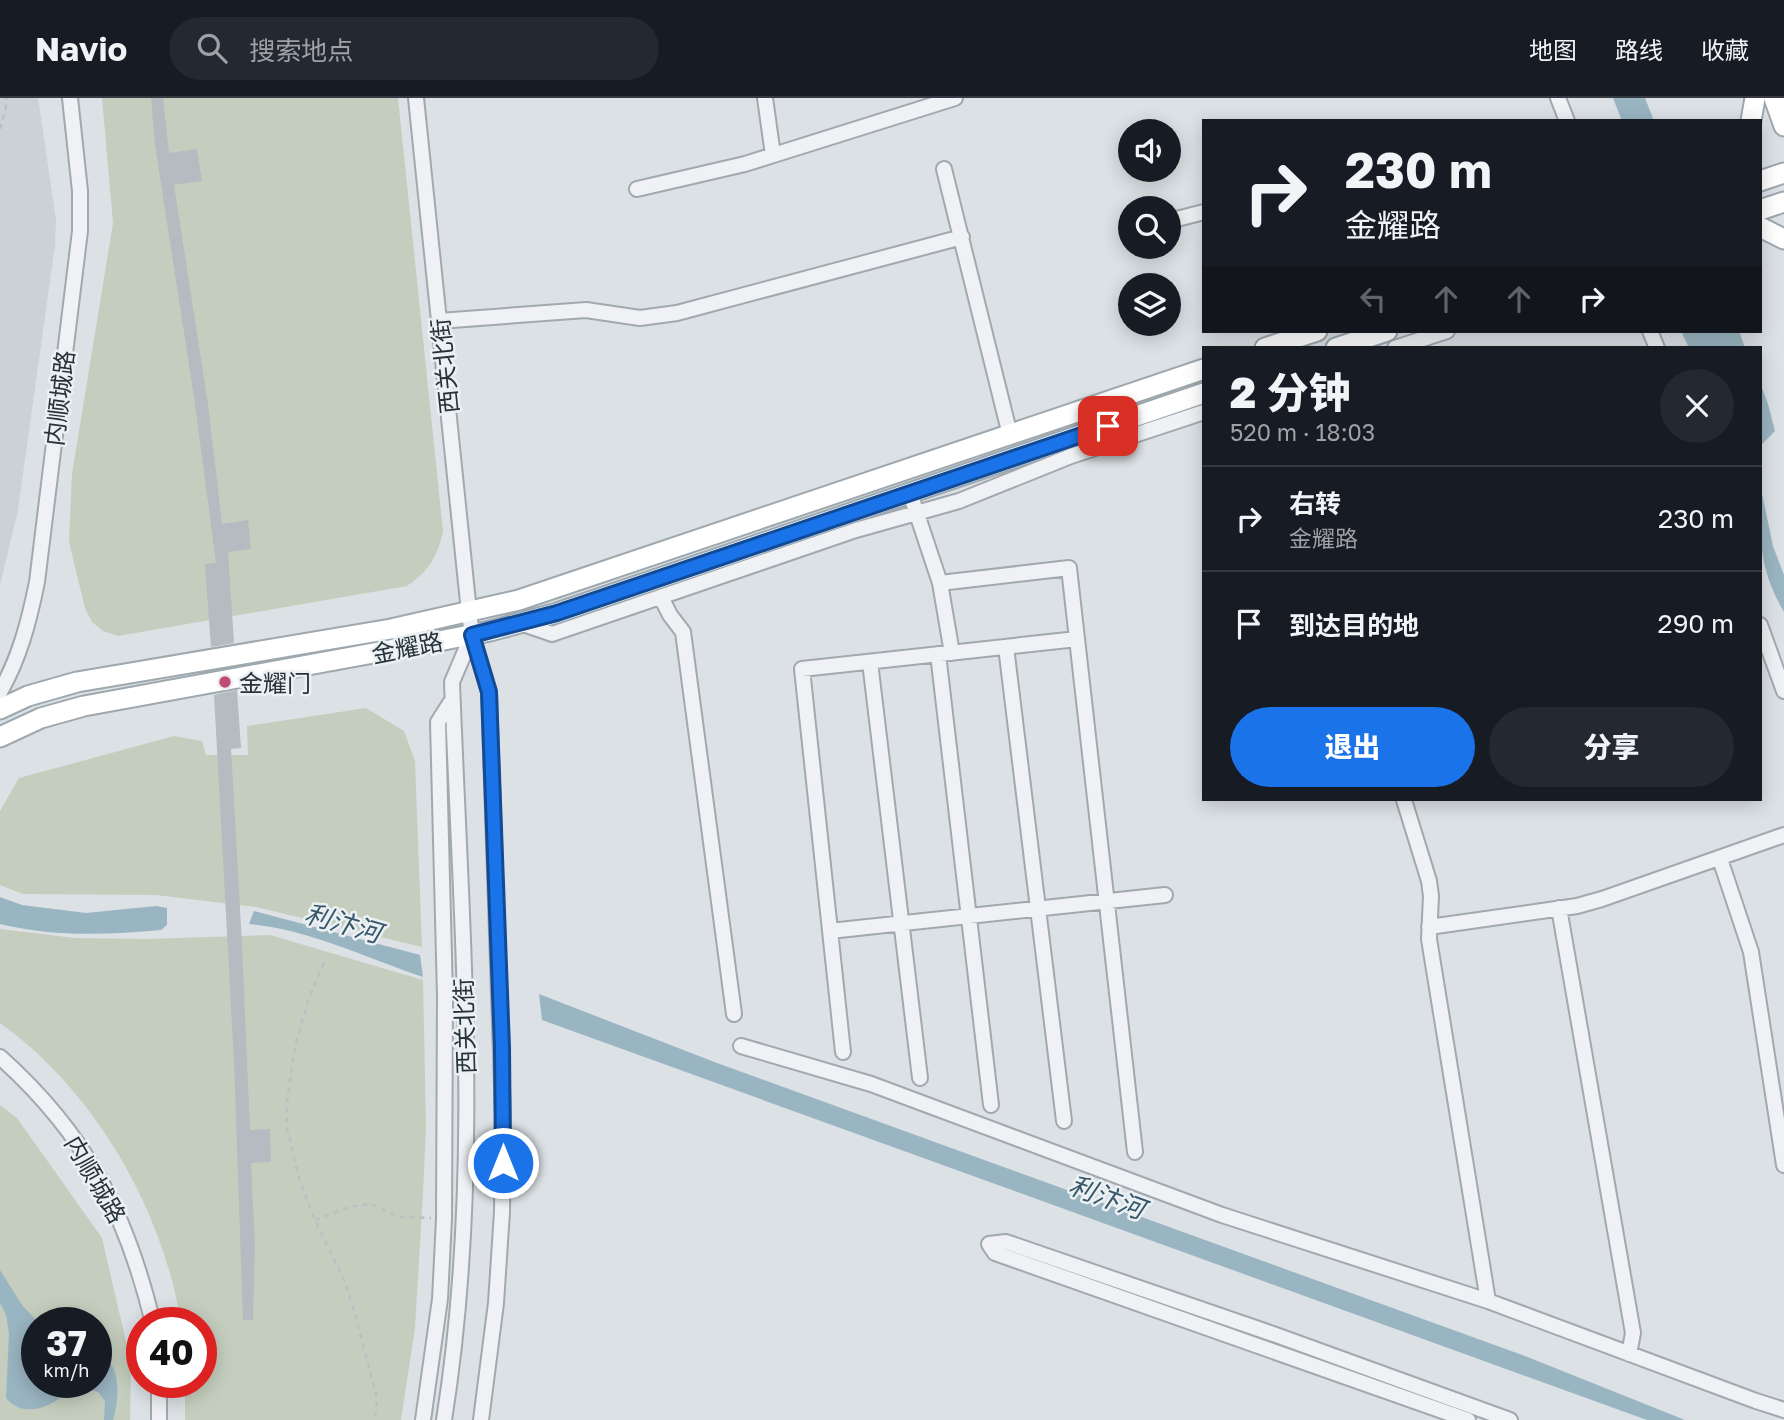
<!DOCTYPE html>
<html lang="zh">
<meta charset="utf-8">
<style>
:root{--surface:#171b24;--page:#242831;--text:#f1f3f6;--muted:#9ea1a6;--line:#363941;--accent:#1a73e8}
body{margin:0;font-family:"Golos Text","Noto Sans SC",sans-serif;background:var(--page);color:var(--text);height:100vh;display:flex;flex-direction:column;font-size:26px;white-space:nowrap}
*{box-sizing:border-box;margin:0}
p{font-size:23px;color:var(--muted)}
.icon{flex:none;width:38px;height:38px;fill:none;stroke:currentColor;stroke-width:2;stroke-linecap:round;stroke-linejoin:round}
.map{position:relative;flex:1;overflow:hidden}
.side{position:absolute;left:1202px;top:248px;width:560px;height:455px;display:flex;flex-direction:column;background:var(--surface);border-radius:0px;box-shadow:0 4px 18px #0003}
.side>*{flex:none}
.top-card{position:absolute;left:1202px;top:21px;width:560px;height:214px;border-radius:0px;box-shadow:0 4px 18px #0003;background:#171b24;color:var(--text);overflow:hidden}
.buttons{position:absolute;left:1118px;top:21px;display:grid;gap:14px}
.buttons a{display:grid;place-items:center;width:63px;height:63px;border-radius:50%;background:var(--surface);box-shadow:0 4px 18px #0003;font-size:35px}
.speed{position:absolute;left:21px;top:1209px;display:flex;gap:14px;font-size:35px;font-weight:700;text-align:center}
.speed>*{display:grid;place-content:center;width:91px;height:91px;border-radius:50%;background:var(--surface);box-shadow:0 4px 18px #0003;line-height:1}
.speed small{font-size:18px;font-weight:400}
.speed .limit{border:10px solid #d22;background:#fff;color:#111}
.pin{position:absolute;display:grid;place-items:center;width:60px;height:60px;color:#fff;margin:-30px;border-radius:14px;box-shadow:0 4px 10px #0006}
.me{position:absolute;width:77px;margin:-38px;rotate:0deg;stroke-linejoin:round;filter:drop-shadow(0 0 5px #0008)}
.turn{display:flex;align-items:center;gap:24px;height:147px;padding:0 28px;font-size:32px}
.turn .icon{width:91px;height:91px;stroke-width:2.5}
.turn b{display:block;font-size:49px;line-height:60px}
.lanes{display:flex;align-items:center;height:66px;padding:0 28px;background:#0003;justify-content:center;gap:35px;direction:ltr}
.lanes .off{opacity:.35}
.round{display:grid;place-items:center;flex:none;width:74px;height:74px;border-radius:37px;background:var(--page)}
.summary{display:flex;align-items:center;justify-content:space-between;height:119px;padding:0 28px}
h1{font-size:42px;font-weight:800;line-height:52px}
.action{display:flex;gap:14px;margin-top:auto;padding:14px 28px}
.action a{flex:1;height:80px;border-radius:42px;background:var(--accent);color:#fff;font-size:28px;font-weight:800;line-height:80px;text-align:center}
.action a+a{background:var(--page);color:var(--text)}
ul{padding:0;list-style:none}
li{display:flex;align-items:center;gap:21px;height:105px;padding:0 28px;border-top:2px solid var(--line)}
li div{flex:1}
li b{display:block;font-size:26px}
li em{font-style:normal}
header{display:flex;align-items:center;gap:42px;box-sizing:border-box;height:98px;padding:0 35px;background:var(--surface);border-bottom:2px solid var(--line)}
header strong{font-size:33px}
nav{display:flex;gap:38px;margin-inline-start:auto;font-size:24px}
.search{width:490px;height:63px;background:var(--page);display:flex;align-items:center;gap:18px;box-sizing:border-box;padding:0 24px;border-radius:38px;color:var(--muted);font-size:26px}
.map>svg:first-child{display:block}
.built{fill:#cbd1d6}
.green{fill:#c5cebe;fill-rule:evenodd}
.water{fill:#9ab5c2}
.building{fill:#b4bcc1}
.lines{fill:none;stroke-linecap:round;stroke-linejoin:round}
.minor-casing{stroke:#a2a9ae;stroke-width:18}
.major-casing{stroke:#9da8af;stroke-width:23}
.path{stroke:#bbbfc4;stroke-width:2.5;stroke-dasharray:5 5;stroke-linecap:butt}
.minor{stroke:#eff1f4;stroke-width:14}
.major{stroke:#fff;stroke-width:19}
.route-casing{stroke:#114b97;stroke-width:18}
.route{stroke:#1a73e8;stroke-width:12}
.poi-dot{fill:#c04b74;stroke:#ebf0f3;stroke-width:2.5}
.labels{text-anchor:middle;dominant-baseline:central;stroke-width:5;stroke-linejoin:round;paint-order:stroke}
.street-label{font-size:24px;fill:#28323a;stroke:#ebf0f3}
.poi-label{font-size:24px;fill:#28323a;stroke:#ebf0f3;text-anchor:start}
.water-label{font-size:26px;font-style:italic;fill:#36576a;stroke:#ebf0f3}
</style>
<header>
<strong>Navio</strong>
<div class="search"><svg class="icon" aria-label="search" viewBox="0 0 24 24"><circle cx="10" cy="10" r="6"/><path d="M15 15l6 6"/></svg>搜索地点</div>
<nav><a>地图</a><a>路线</a><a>收藏</a></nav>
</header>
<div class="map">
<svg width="1784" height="1322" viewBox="0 0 1784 1322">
<rect width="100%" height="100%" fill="#dce1e5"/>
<!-- built -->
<path class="built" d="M0,0h38l18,122 -1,25 -37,265 -18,75z"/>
<!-- green -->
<path class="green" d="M102,0h296l45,433c-5,25 -14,40 -36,55l-289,50 -15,-5 -11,-9 -7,-14 -16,-66 3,-68 41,-251z
M366,610l38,23 11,30 7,186 -166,-40 -100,-12 -133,-1 -23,-9v-74l19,-33 155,-42 28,5 4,14h42l-1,-29z
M0,831l75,9 70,1 125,-4 153,45 3,146 -3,68 -8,134 -14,92h-216v-37l16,-1v-59h-20c-18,-114 -87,-233 -181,-300z
M0,1007l17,13 85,120 29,125 -1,57h-130zM37,1225h59v59h-59z"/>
<!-- water -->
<path class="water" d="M1613,0h32l9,23h-32z
M1681,233h58l6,17h-56z
M1761,287l7,19 7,27 -14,14z
M1761,391l12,57 11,29v37c-26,-45 -24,-74 -23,-123z
M0,799l22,8 64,8 70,-7 11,2v17l-6,5c-55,5 -107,7 -161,-6z
M254,813l166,44 3,22c-56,-19 -115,-48 -174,-53z
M539,896l178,69 808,293 160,64h-38l-1105,-400z
M0,1172l22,35 17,18h-2v59h59v-32c26,13 24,46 17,70h-9l1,-19 -7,-9 -26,-7c-15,22 -48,35 -66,13l3,-64 -3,-19 -6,-12z"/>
<!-- building -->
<path class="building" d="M151,0h12l6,55 28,-4 5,32 -28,4 34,219 14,120 26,-4 3,29 -23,3 6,91 -23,4 -6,-83 11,-1 -22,-166 -39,-252z
M237,592l4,58 -10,1 11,196 8,185 20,-1 1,33 -20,1 4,83 -2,74h-10l-9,-259 -20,-366z"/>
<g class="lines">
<!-- minor casing -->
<g class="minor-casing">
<path id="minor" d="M416,0l53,514 3,23 17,57 14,424 -1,96 -6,91 -15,117
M765,0l8,57
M1558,0l9,23
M944,71l66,266
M637,91l108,-25 210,-66
M1169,123l35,-9
M439,223l147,-11 54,8 37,-5 285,-76
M1650,233l7,17
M1395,250l52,-17
M910,395l30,90 129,-15 66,584
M940,485l12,70
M661,499l9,18 13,17 51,382
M520,525l32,11 304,-104 103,-29 112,-45 133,-44
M1760,527l24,66
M1006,549l58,474
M938,556l53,451
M870,564l50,416
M0,594c20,-35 29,-71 37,-110l43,-351v-40l-10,-93
M1404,702l25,81 2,15 -2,43 59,362
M1720,761l31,93 33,213
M1559,810l74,425 -4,21
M1429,829l148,-21 25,-7 182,-64
M830,833l335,-36
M741,948l130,38 351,131 266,86 268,100 28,9
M843,954l-41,-383 275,-30
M0,959c86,77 126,155 153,266
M159,1284v38
M423,1322l17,-121 4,-80 1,-223 -7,-274 14,-22
M444,1322c39,-244 17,-492 8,-738l20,-47
M1468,1322l-473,-167 -6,-9 17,-2 270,93 234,85"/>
</g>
<!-- major casing -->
<g class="major-casing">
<path id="major" d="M1774,0l10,28
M1751,23l4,-23
M1760,83l24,-8
M1760,112l24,-8
M1760,129l24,12
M1265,250l52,-17
M1336,250l51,-17
M0,611l28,-13 49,-14 314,-53 128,-29 685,-231
M0,639l41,-19 43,-12 355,-65 51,-10 67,-18 647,-220"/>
</g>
<!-- path -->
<path class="path" d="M0,31l6,-22v-9
M324,865l-15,34 -14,49 -8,56v26l13,54 15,38 29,60 11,34 22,84 -2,22
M315,1122l37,-14 19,-2 28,13 32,1"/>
<!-- minor -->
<use href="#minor" class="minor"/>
<!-- major -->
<use href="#major" class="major"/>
</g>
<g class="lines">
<!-- route casing -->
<g class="route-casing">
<path id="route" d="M503,1065l-1,-115 -13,-356 -17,-57 85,-22 551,-187"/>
</g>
<!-- route -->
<use href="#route" class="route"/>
</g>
<!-- markers -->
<circle class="poi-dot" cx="225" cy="584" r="7"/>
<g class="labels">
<!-- street labels -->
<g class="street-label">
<text transform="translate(444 268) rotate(-96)">西关北街</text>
<text transform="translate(59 300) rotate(-83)">内顺城路</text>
<text transform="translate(407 549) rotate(-11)">金耀路</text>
<text transform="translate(464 928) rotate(-92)">西关北街</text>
<text transform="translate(96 1081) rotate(60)">内顺城路</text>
</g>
<!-- poi labels -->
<g class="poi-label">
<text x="239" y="584">金耀门</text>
</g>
<!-- water labels -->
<g class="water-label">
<text transform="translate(343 825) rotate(16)">利汴河</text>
<text transform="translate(1107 1099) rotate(20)">利汴河</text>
</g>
</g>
</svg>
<div class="buttons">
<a><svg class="icon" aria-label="sound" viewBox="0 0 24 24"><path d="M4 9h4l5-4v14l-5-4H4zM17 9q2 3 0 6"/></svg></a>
<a><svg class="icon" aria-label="search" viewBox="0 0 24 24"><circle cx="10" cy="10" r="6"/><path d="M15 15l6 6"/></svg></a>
<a><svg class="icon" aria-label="layers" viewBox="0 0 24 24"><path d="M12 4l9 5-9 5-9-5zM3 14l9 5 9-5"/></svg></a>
</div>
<div class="speed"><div>37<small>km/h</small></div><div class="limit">40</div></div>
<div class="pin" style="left:1108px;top:328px;background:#d93025"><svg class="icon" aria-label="arrive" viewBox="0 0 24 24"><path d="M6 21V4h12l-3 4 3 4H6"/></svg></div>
<svg class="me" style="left:503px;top:1065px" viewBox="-20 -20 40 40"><circle r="17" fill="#1a73e8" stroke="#fff" stroke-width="3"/><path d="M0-11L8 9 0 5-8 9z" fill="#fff"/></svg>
<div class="top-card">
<div class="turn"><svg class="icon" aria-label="right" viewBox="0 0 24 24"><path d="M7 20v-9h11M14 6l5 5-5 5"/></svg><div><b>230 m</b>金耀路</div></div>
<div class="lanes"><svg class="icon off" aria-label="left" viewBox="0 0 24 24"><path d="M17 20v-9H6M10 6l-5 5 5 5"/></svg><svg class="icon off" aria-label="ahead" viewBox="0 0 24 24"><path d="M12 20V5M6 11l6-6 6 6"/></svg><svg class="icon off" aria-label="ahead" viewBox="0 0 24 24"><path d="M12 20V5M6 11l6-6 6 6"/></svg><svg class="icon" aria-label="right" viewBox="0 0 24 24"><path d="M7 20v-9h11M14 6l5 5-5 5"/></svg></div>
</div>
<section class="side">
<div class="summary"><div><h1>2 分钟</h1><p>520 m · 18:03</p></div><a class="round"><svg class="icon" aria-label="close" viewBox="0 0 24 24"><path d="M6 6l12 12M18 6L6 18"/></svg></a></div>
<ul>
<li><svg class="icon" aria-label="right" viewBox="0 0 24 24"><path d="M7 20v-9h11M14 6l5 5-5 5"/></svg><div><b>右转</b><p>金耀路</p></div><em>230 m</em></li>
<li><svg class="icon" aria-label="arrive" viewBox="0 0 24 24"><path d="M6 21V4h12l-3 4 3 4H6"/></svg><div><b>到达目的地</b></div><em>290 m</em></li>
</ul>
<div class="action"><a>退出</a><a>分享</a></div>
</section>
</div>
